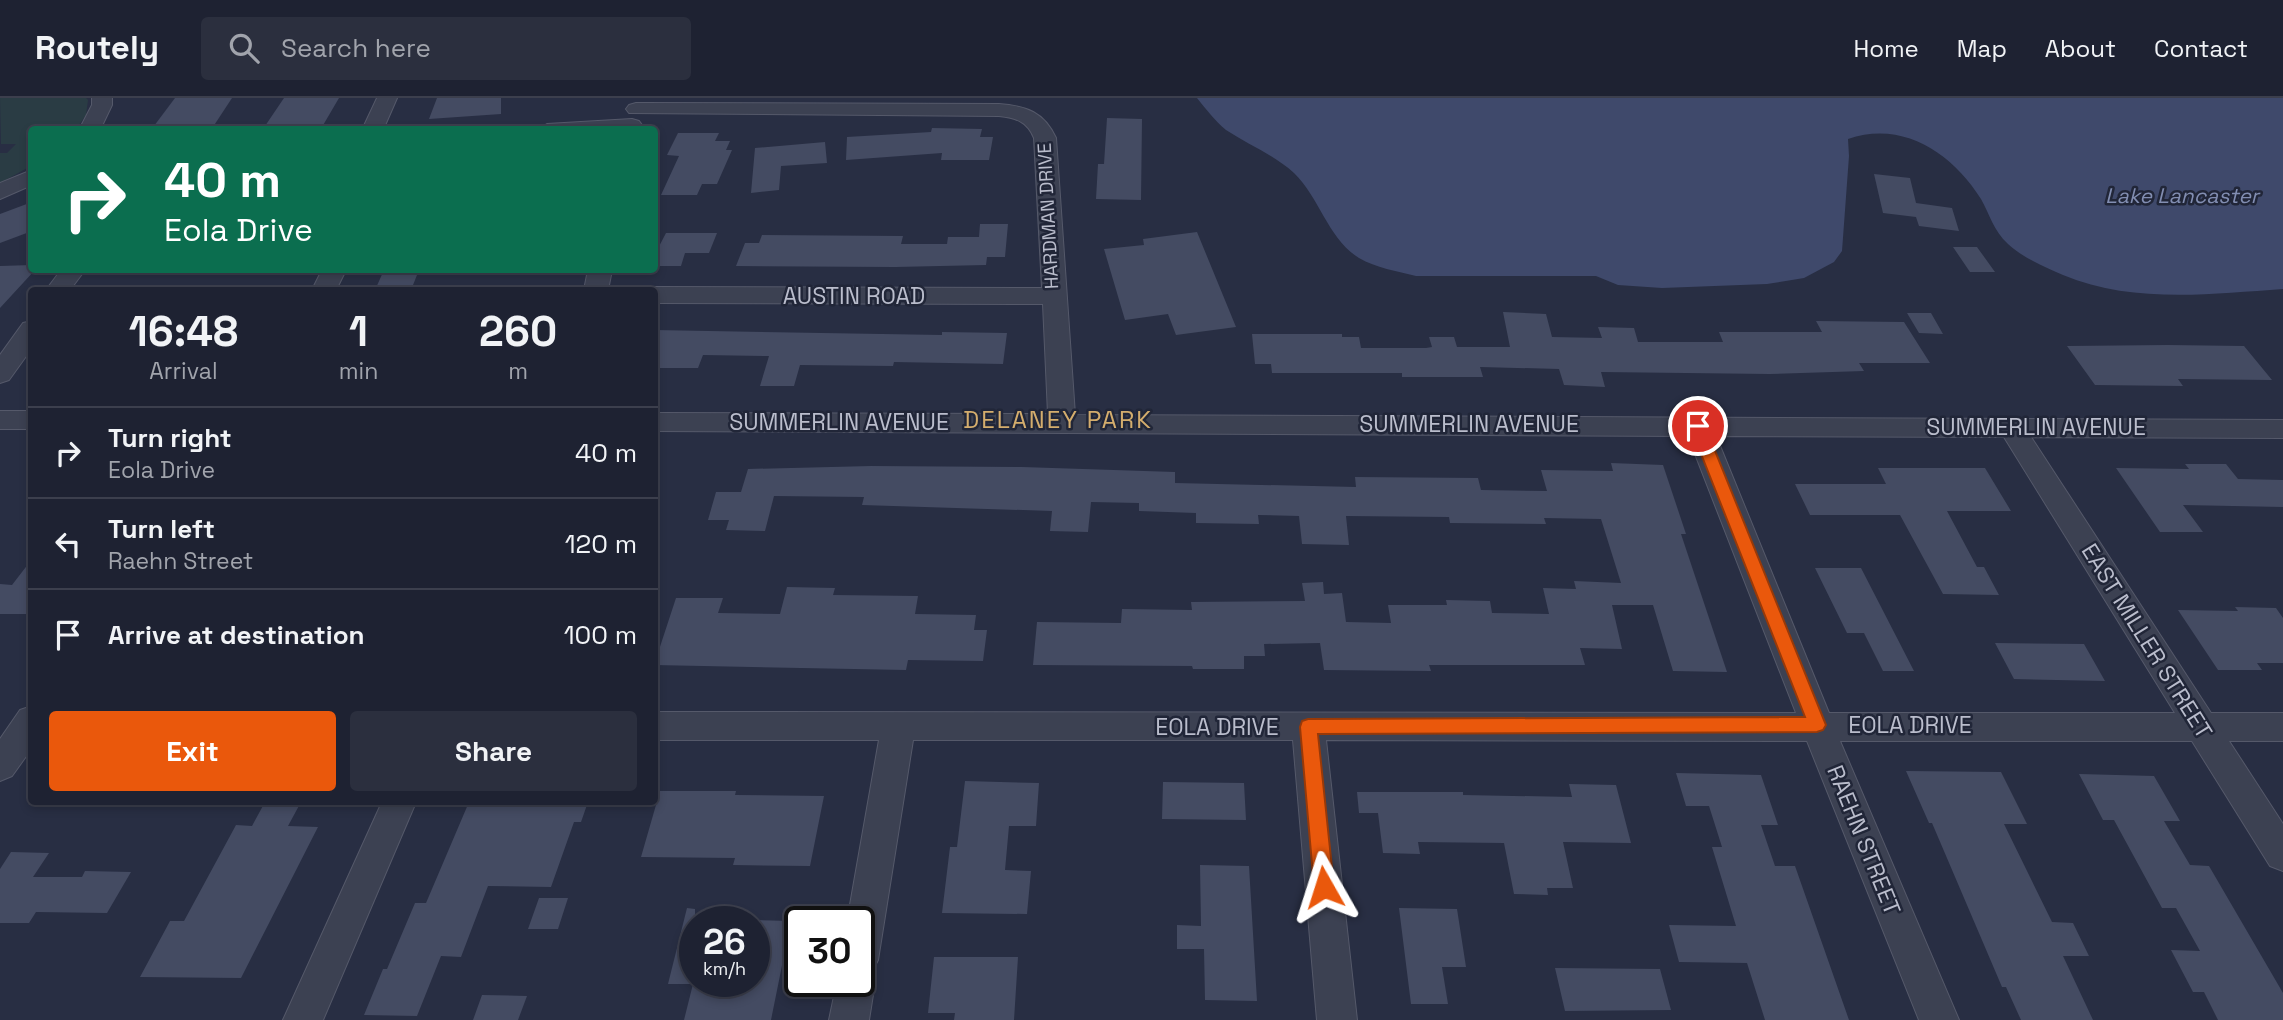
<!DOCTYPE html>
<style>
:root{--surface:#1e2232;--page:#2b2f3e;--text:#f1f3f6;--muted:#a1a4ac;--line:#3c3f4d;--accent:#ea580c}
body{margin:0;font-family:"Space Grotesk",sans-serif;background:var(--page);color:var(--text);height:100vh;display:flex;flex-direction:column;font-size:26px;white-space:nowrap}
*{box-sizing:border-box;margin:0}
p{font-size:23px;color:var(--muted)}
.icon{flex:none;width:38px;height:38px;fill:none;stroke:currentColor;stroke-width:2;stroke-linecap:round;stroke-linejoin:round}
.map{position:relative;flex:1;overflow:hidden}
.drawer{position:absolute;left:28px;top:189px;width:630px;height:518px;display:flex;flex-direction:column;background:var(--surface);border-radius:7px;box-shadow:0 4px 10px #0003,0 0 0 2px var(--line)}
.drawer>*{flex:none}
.hud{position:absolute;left:28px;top:28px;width:630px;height:147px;border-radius:7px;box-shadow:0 4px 10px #0003,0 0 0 2px var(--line);background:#0b6e4f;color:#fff;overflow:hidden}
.speed{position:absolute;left:679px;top:808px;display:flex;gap:14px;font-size:35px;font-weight:700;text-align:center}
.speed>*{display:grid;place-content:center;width:91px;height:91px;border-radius:50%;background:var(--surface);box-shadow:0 4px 10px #0003,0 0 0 2px var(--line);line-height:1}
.speed small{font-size:18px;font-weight:400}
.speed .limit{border:4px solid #111;border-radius:10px;background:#fff;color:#111}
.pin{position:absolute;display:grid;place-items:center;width:60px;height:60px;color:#fff;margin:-30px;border:4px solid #fff;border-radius:50%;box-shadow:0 2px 7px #0007}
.me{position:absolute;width:77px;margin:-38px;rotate:354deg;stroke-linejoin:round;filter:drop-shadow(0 0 5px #0008)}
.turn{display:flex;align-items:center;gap:24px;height:147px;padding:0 21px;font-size:32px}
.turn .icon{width:91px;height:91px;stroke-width:2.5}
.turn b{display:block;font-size:49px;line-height:60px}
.eta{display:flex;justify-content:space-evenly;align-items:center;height:119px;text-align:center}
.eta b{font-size:42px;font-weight:800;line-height:49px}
.button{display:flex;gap:14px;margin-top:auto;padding:14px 21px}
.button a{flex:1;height:80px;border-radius:7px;background:var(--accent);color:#fff;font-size:28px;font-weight:800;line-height:80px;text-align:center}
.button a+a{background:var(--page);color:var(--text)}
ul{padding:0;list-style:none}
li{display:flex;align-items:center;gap:21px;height:91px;padding:0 21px;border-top:2px solid var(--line)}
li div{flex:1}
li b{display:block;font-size:26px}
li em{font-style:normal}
header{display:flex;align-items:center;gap:42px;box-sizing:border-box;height:98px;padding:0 35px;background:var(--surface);border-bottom:2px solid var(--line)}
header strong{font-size:33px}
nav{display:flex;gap:38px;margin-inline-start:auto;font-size:24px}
.search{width:490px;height:63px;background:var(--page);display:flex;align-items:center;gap:18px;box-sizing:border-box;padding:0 24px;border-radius:7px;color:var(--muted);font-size:26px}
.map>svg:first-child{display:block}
.green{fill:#2a3c44}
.water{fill:#3f496b}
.building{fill:#444b62}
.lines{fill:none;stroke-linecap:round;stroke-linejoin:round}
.minor-casing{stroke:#55596a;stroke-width:2}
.minor{fill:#3c4152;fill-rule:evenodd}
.route{fill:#ea580c;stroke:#983908;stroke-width:2}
.labels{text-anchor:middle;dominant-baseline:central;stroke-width:5;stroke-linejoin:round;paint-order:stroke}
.far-street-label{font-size:19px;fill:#babdcc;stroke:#212638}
.far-water-label{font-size:21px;font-style:italic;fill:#828eb2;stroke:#212638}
.street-label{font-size:23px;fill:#babdcc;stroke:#212638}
.neighbourhood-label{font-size:24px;letter-spacing:2px;fill:#d4ad6d;stroke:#212638}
</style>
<header>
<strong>Routely</strong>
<div class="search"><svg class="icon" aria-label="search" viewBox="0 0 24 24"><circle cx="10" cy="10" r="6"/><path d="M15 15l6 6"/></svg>Search here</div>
<nav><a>Home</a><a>Map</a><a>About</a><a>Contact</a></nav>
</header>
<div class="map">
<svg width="2283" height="922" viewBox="0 0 2283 922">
<rect width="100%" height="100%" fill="#282e43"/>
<!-- green -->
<path class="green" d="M0,0h86l2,2 -2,15 -10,14 -44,1 -1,36 -31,17v-30h7l9,-9h-15z"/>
<!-- water -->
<path class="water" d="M1197,0h1086v191c-73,5 -151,15 -220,-14 -18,-8 -40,-17 -55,-31 -15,-14 -18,-29 -27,-45 -29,-46 -78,-79 -133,-60l1,17 -7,95 -8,11 -30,16 -37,6 -105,4 -44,-3 -22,-9h-180c-19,-5 -40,-8 -57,-18 -31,-19 -39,-60 -65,-85 -20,-18 -45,-28 -68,-43 -11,-9 -20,-21 -29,-32z"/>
<!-- building -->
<path class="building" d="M175,0h57l-21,32h-60z
M284,0h55l-17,29 -59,2z
M437,0h64v16l-72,5z
M1107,20l35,1 -1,81 -45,-1 2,-35h6z
M932,30l50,1 -2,8h13l-4,23h-48l1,-7 -96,7 1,-23 84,-5z
M678,35h41l-4,8h15l-4,9h6l-15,34h-15l-5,11h-36l18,-39 -12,-1z
M825,44l2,21 -46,3 -2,24 -28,3 4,-45z
M1874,76l36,4 6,25 36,5 7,23 -40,-5 -3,-9 -33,-4z
M32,104v29l-32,12v-29z
M980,126h28l-3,33h-18l-1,8 -91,2 -159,-1 9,-23h14l3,-8 141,1 -2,8h46l1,-7h31z
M1197,134l39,95 -60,8 -8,-21 -43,6 -21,-71 40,-4 -1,-6z
M666,135h51l-8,20h-24l-4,13h-27v-10z
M1953,149h24l18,25h-25z
M32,167v5h3l-35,38v-42z
M384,172h35l-8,20h-36z
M1503,214l43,2 6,23 50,1 -4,-11 36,1 4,14h85l-4,-10h103l-6,-11 88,1 26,41h-71l5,8 -94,3 -169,-2 4,15 -41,-2 -5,-16 -79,-2 3,10h-81v-4h-130l-1,-9h-16l-3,-30h90v3h17l2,11h65l6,-1 -3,-10h25l3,10h53z
M1907,215h24l12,21 -24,-1z
M654,232l288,5v-3l65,1 -4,31 -109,-2 -1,4 -93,-1 -6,21h-34l9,-30 -66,-1 -5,13h-44z
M2168,247l76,1 28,34 -94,-1 5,7 -88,-1 -28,-39z
M1611,365l52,2 23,69h-5l46,138 -54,-1 -20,-66h-41l10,44 -42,-1 5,17h-156l2,6 -107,-1 -4,-27 -56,1 1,12h-21v13h-51l-1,-3 -159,-1 4,-43 84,1 1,-14 70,1 -1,-8 114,-1 -3,-18 21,-1 1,12 18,-1 4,29 45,1 -3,-18h59l-1,-5 44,1 2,12 57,1 -6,-26 33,1 -2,-8 47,2 -20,-64 -57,-1 2,6 -96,-1 -1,-6 -103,-1 3,29 -47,-1 -3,-28 -41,-1 1,9 -63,-1v-10l-57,-2v-8l-48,-1 -3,30 -38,-1 2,-20 -190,-6 2,-8 -90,-1 -9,35 -39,-1 3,-10h-21l8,-28h25l7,-23 123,-3 151,1 153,5v11l181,4 -1,-10 123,1 3,12 66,1 -6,-21 72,1z
M2185,366h41l12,15 45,1v27l-100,-2 20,27h-43l-44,-64 73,1z
M1878,370h107l26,43h-64l30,56h7l15,28 -56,-1 -43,-79h-90l-15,-31h91z
M32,461v55h-32v-30l12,1z
M1815,470h46l53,103h-31l-19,-38h-17z
M787,489l48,1 -2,7 85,1 -3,18 61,1 -2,15h13l-4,31 -75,-1 -2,10 -252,-5 22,-67h47l-5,15 62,1z
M2235,509l41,1 7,10v45h-26l5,7h-44l-40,-60 60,1z
M1995,545l89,1 21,37 -91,-2z
M1906,673l95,1 26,52h-23l48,98 21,1 16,33h-26l30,64h-72l-15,-33h-4l-70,-164h-3z
M1676,675l85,2 17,50h-17l14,41h20l54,154h-84l-18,-57 -68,-1 -10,-37 67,1 -24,-79h10l-13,-41h-23z
M2079,676l75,2 26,45h-16l26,44 19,1 74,127v27h-65l-14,-28h-11l-22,-42 29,1 -24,-43h-14l-48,-88h-11z
M965,683l74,2 -3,43h-27l-4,44 26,1 -4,43 -85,-1 8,-66h7z
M1163,684l81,1 2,37 -84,-1z
M1569,686l47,1 15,58 -68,-1 10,46h-26l1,7 -34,-1 -10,-51 -86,-1 2,12 -37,-1 -5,-40h-19l-2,-21h106v3l109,2z
M660,693h76l-1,4 89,1 -14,70 -77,-1 2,-7 -94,-1z
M265,704h36l-13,24 30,1 -77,151 -101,-1 30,-56h14l52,-96 16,1z
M469,704h119l-7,20h-7l-23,65 -63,-1 -27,71 -20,-1 -24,60 -53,-1 19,-46h4l28,-66h11z
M11,754l38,1 -16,24h49l3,-6 46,1 -24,41 -71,-1 -7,11h-29v-54z
M1200,767l49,1 8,135 -52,-1 -1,-51h-27v-24l24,1z
M539,800h29l-10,31h-30z
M687,810l8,1v73h59v-62l37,1 -20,99h-87l9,-36h-25z
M1399,810l58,1 9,58h-24l6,37h-37z
M934,859h84l-4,63h-60l1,-7h-27z
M1555,870l105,1 11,41 -106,1z
M482,897l45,1 -9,24h-45z"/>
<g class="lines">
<!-- minor casing -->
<g class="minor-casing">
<path id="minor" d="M92,0h20v7l-12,25h-21l13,-25z
M377,0h20l-14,32h-21z
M636,5l363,1c27,2 45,8 57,34l19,277 1208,5v18l-252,-1 180,276h72v28h-54l54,83v47l-13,-5 -78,-125h-352l119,279h-40l-112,-279 -481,-1 31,280h-40l-24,-280h-380l-35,220 -7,13 4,9 -6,38h-40l8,-38h22v-60h-12l32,-182h-225v-28l1142,1 -108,-277 -1034,-5v-18l394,1 -5,-110 -389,-1v-13h-9l9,-3 388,1 -8,-150c-7,-17 -18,-20 -35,-22l-370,-3 -3,-4 3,-4zM1716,338l288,1 171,276h-346z
M632,21l7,2 3,4 -3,4 -102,1 10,-6z
M32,72v15l-32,14v-16z
M61,172h24l-15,20h-24z
M322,172h24l-10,20h-24z
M588,172h24l-4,20h-24z
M32,223v27l-23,32 -9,3v-28l23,-32z
M0,313h32v18h-32z
M32,608v42l-20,28 -12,5v-42l20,-29z
M382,704h34l-93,218h-40z"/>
</g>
<!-- minor -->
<use href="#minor" class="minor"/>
</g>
<!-- route -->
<path class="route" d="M1698,323l7,5 121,299 -3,5 -6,2 -499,2 16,153 -3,6 -7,3 -7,-3 -3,-6 -14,-160 2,-6 6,-2 497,-2 -115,-291z"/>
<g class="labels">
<!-- far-street labels -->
<g class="far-street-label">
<text transform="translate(1048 118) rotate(-93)">HARDMAN DRIVE</text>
</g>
<!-- far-water labels -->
<g class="far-water-label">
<text x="2182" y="97">Lake Lancaster</text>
</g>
<!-- street labels -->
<g class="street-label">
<text x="854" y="198">AUSTIN ROAD</text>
<text x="839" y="324">SUMMERLIN AVENUE</text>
<text x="1469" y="326">SUMMERLIN AVENUE</text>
<text x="2036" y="329">SUMMERLIN AVENUE</text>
<text transform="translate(2147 543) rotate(58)">EAST MILLER STREET</text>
<text x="1910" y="627">EOLA DRIVE</text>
<text x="1217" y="629">EOLA DRIVE</text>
<text transform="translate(1864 742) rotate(68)">RAEHN STREET</text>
</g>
<!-- neighbourhood labels -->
<g class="neighbourhood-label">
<text x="1058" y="321">DELANEY PARK</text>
</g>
</g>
</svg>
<div class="speed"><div>26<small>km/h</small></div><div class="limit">30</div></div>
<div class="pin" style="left:1698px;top:328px;background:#d93025"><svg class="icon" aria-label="arrive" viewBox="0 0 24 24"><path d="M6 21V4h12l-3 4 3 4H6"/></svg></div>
<svg class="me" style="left:1324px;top:789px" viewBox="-20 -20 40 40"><path d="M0-17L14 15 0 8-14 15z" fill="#ea580c" stroke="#fff" stroke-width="4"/></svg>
<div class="hud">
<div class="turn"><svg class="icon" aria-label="right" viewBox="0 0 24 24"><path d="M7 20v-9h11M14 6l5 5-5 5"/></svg><div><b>40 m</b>Eola Drive</div></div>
</div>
<section class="drawer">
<div class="eta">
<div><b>16:48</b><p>Arrival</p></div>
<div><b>1</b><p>min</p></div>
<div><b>260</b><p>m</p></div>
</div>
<ul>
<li><svg class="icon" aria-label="right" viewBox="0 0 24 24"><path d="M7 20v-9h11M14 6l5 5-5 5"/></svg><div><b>Turn right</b><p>Eola Drive</p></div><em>40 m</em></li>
<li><svg class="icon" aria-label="left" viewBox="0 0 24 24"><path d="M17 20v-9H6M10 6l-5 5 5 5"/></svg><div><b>Turn left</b><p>Raehn Street</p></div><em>120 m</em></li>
<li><svg class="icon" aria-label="arrive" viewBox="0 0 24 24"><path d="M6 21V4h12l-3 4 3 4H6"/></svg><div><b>Arrive at destination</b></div><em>100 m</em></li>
</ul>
<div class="button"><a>Exit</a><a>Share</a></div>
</section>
</div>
